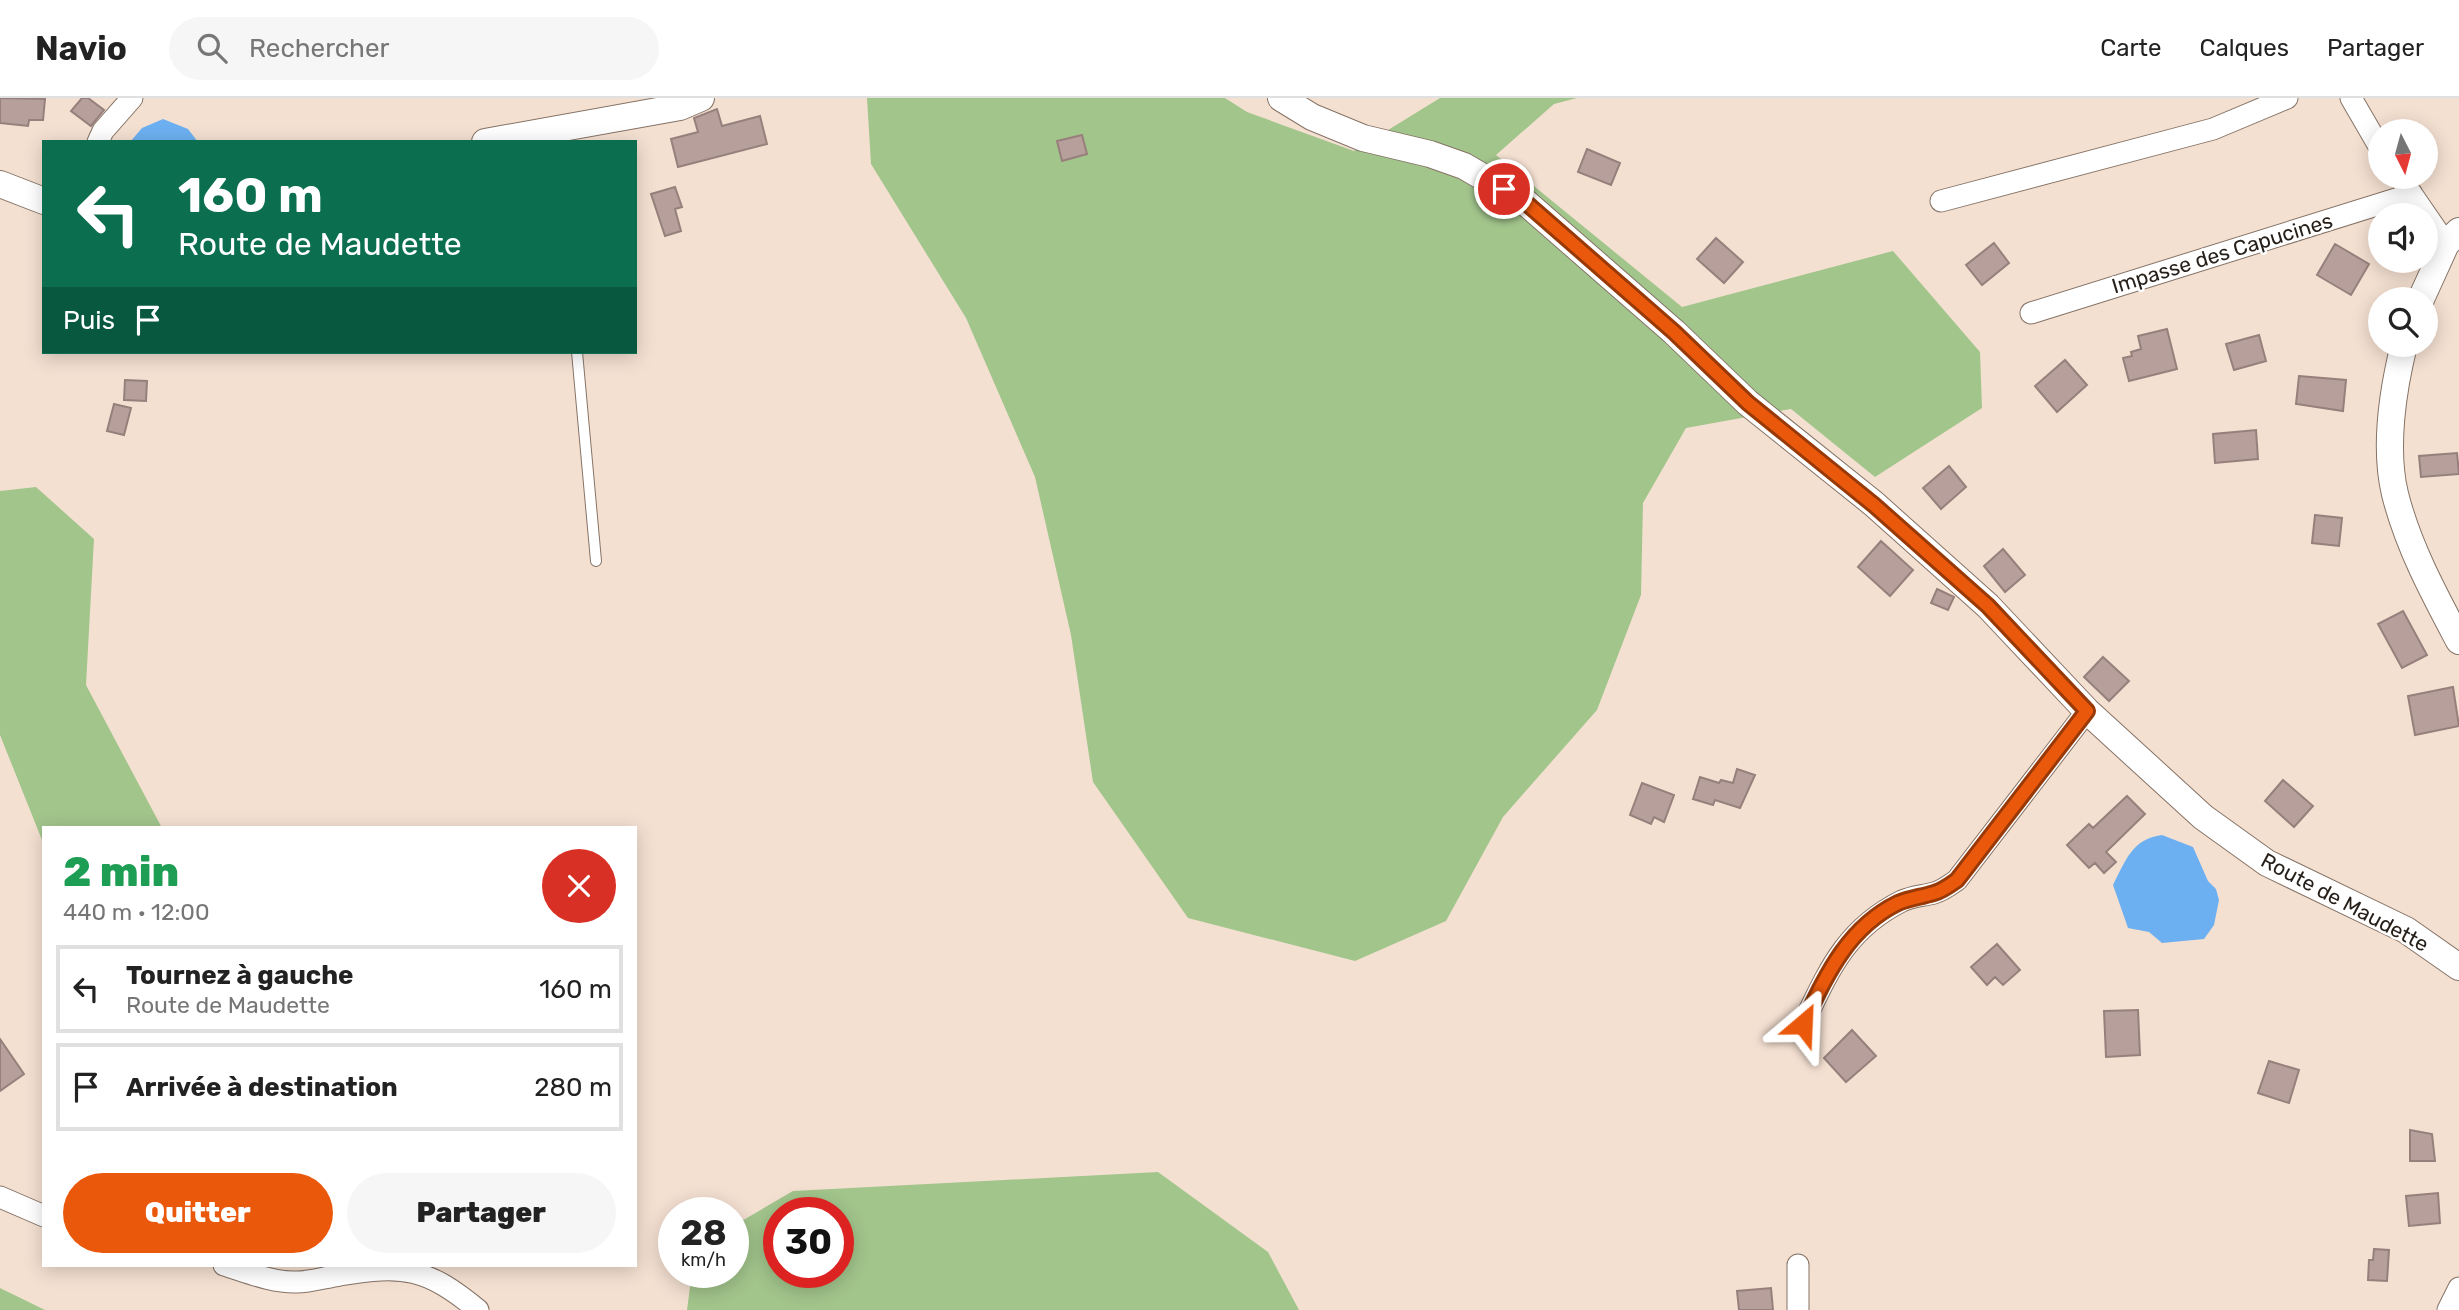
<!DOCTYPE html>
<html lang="fr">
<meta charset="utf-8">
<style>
:root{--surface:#fff;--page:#f6f6f6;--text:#222;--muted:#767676;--line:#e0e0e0;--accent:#ea580c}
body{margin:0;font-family:Rubik,sans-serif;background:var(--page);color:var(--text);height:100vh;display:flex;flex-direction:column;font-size:26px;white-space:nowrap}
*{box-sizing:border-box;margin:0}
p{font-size:23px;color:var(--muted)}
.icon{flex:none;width:38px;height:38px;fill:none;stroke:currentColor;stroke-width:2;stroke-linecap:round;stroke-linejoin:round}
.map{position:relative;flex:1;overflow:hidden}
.side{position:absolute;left:42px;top:728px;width:595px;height:441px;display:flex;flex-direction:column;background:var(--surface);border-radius:0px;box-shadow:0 4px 18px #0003}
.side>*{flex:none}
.banner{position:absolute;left:42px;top:42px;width:595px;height:214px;border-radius:0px;box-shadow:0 4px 18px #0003;background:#0b6e4f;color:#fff;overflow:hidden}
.needle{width:46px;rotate:174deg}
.controls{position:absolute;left:2368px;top:21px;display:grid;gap:14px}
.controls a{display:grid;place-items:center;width:70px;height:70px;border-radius:50%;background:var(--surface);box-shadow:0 4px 18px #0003;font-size:35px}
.speed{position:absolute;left:658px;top:1099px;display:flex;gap:14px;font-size:35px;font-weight:700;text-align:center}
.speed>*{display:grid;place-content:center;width:91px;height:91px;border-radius:50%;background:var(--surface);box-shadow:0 4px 18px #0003;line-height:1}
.speed small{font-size:18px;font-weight:400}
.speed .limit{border:10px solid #d22;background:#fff;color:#111}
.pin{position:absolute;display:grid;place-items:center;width:60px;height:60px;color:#fff;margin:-30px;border:4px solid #fff;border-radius:50%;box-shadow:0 2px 7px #0007}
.me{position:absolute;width:77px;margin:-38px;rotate:26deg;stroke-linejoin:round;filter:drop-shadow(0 0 5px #0008)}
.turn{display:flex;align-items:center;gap:24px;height:147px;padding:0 21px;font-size:32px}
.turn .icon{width:91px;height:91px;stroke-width:2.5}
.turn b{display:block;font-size:49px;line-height:60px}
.then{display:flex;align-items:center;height:66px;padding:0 21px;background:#0003;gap:14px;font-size:26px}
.round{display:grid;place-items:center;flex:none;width:74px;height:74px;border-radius:37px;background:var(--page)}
.overview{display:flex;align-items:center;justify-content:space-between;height:119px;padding:0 21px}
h1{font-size:42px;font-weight:800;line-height:52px;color:#1e9e55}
.button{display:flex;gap:14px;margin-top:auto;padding:14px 21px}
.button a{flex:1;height:80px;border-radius:42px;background:var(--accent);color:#fff;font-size:28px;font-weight:800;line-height:80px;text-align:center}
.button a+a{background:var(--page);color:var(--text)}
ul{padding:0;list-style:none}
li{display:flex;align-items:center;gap:21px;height:88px;margin:0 14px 10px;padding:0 7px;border:4px solid var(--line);border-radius:0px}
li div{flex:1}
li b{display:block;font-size:26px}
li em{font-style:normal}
header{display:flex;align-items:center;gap:42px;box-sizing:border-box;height:98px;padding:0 35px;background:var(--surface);border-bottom:2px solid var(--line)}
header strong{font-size:33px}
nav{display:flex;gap:38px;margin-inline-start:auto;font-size:24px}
.search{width:490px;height:63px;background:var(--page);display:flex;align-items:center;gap:18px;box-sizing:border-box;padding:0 24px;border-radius:38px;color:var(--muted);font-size:26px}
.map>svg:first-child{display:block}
.green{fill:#a2c58c;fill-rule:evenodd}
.water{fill:#6db0f1}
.building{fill:#b79f9b;stroke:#97807c;stroke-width:2}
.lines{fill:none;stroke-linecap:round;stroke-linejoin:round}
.service-casing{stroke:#857366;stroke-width:12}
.minor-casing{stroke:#857366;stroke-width:23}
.tertiary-casing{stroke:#857366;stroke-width:28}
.service{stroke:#fff;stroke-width:10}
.minor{stroke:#fff;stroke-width:21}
.tertiary{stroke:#fff;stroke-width:26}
.route-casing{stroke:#983908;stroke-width:18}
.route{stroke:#ea580c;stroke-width:12}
.labels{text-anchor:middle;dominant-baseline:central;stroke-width:5;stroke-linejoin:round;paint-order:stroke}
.street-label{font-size:21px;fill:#261f19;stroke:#fff}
</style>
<header>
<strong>Navio</strong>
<div class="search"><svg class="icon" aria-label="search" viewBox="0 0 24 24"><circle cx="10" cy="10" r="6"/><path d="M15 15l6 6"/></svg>Rechercher</div>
<nav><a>Carte</a><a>Calques</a><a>Partager</a></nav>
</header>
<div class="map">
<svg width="2459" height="1212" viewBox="0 0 2459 1212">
<rect width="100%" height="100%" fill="#f4e0d1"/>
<!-- green -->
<path class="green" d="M867,0h358l22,14 107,39 86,-53h137l-23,6 -58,51 186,152 211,-56 87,101 2,56 -107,69 -84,-68 -105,19 -43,75 -2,92 -44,115 -94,107 -57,104 -91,40 -167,-43 -95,-136 -22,-147 -36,-158 -69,-159 -95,-154z
M36,389l58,52 -8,146 76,143h-118v17l-44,-110v-244z
M1158,1074l110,80 31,58h-612l5,-38h41v-46l60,-35zM779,1115h59v59h-59z
M0,1190l45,22h-45z"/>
<!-- water -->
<path class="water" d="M163,21l25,10 10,13h-68l12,-14z
M2162,737l31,12 15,34 8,8 3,11 -5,25 -10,14 -42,4 -13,-11 -21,-4 -15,-43c13,-25 19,-46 49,-50z"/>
<!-- building -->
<path class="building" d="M0,0l45,1 -2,21h-14l-1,6 -28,-3z
M82,0h6l16,12 -13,16 -20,-15z
M717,11l5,17 38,-10 7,28 -89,23 -7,-28 27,-7 -4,-14z
M1082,37l5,19 -25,7 -5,-20z
M1587,51l33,14 -9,22 -33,-13z
M675,89l7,20 -7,2 6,22 -16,5 -14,-42z
M1716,140l27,24 -19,21 -27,-24z
M1994,145l15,20 -27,22 -16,-20z
M2335,146l34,20 -18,31 -34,-20z
M2167,231l10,40 -48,12 -6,-23 9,-2 -1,-4 10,-3 -3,-13z
M2259,237l7,26 -32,9 -8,-26z
M2065,262l22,25 -30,27 -22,-26z
M2299,278l47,4 -3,31 -47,-7z
M125,282l22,1 -1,20 -22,-1z
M114,306l17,4 -7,27 -17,-4z
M2256,332l2,29 -43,4 -2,-29z
M2457,355l2,21 -38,3 -2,-21z
M1949,368l17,21 -25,22 -18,-21z
M2315,417l27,3 -3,28 -27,-3z
M1881,443l32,29 -23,26 -32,-29z
M2003,451l22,26 -20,17 -21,-26z
M1937,491l17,8 -6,13 -17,-7z
M2403,513l24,44 -25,13 -24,-44z
M2103,559l26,24 -20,20 -25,-24z
M2453,589l6,39 -44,9 -7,-39z
M1737,671l18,6 -15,33 -25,-8 -2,5 -20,-6 7,-22 19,6 2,-3 12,3z
M2283,682l30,26 -19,21 -29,-26z
M1642,685l32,12 -10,27 -10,-5 -3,7 -21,-9z
M2127,698l18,18 -39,38 10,10 -12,11 -9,-10 -6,5 -22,-23 22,-21 4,4z
M1997,846l23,26 -17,15 -8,-8 -8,8 -16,-18z
M2138,912l2,45 -34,2 -2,-46z
M1852,932l24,26 -30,26 -22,-24z
M0,941l24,35 -24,17z
M2269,963l30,9 -10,33 -31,-10z
M2410,1032l22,4 3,27h-25z
M2438,1095l2,30 -31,3 -3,-30z
M2374,1151l15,1 -2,31 -19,-1 1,-20h4z
M1771,1190l2,22h-34l-2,-19z"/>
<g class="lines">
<!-- service casing -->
<g class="service-casing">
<path id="service" d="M577,254l19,209"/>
</g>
<!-- minor casing -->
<g class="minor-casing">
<path id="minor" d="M2351,0l29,50
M98,44l5,-11 29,-33
M2400,79l46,67
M1941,103l272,-72 74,-31
M2031,215l381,-119
M1803,926c26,-54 43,-95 99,-123 11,-5 21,-5 32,-8 8,-2 16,-8 23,-13l130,-169
M0,1099l44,19
M224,1167c23,7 49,18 73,17 14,0 29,-5 43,-7 64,-11 87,-7 138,35
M1798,1167v45
M2448,1212l11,-22"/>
</g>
<!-- tertiary casing -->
<g class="tertiary-casing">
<path id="tertiary" d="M1281,0l31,19 51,21 67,16 34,12 60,35 150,131 74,71 126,101 114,102 99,105 116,106 64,46 139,67 53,37
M485,44l195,-35 21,-9
M0,86l44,17
M2421,201l25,-55 13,-13
M2404,247c-11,44 -20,103 -9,149 13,52 39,100 64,147"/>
</g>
<!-- service -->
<use href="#service" class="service"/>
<!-- minor -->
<use href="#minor" class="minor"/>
<!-- tertiary -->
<use href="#tertiary" class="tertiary"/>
</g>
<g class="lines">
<!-- route casing -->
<g class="route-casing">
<path id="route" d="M1504,91l20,12 150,131 74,71 126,102 114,101 99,105 -130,169c-7,5 -15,11 -23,13 -13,4 -24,5 -36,10 -51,25 -72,73 -95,121"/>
</g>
<!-- route -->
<use href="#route" class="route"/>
</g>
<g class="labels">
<!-- street labels -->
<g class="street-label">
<text transform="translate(2222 155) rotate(-17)">Impasse des Capucines</text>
<text transform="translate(2345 804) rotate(28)">Route de Maudette</text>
</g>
</g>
</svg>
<div class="controls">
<a><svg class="needle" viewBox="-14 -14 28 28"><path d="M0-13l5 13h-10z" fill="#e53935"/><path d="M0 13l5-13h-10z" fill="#767676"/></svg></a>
<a><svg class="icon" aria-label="sound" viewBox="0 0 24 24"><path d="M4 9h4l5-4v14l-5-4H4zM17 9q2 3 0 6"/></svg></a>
<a><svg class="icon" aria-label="search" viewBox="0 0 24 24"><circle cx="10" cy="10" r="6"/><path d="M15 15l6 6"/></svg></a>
</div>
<div class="speed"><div>28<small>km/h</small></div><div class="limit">30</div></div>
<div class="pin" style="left:1504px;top:91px;background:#d93025"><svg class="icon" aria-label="arrive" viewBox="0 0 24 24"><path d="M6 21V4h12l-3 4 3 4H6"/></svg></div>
<svg class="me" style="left:1803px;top:926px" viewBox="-20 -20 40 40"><path d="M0-17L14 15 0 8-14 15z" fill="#ea580c" stroke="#fff" stroke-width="4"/></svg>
<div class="banner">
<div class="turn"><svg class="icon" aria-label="left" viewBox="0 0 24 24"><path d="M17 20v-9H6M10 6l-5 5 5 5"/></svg><div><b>160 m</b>Route de Maudette</div></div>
<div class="then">Puis<svg class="icon" aria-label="arrive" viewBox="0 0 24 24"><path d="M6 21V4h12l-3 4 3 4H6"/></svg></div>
</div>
<section class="side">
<div class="overview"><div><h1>2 min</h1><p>440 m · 12:00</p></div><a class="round" style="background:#d93025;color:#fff"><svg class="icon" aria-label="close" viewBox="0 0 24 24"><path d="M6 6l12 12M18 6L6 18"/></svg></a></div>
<ul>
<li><svg class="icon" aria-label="left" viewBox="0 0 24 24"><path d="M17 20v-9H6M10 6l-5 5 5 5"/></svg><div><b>Tournez à gauche</b><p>Route de Maudette</p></div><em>160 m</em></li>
<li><svg class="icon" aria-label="arrive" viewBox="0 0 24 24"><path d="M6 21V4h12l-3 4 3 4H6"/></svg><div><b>Arrivée à destination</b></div><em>280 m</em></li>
</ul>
<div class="button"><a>Quitter</a><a>Partager</a></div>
</section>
</div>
